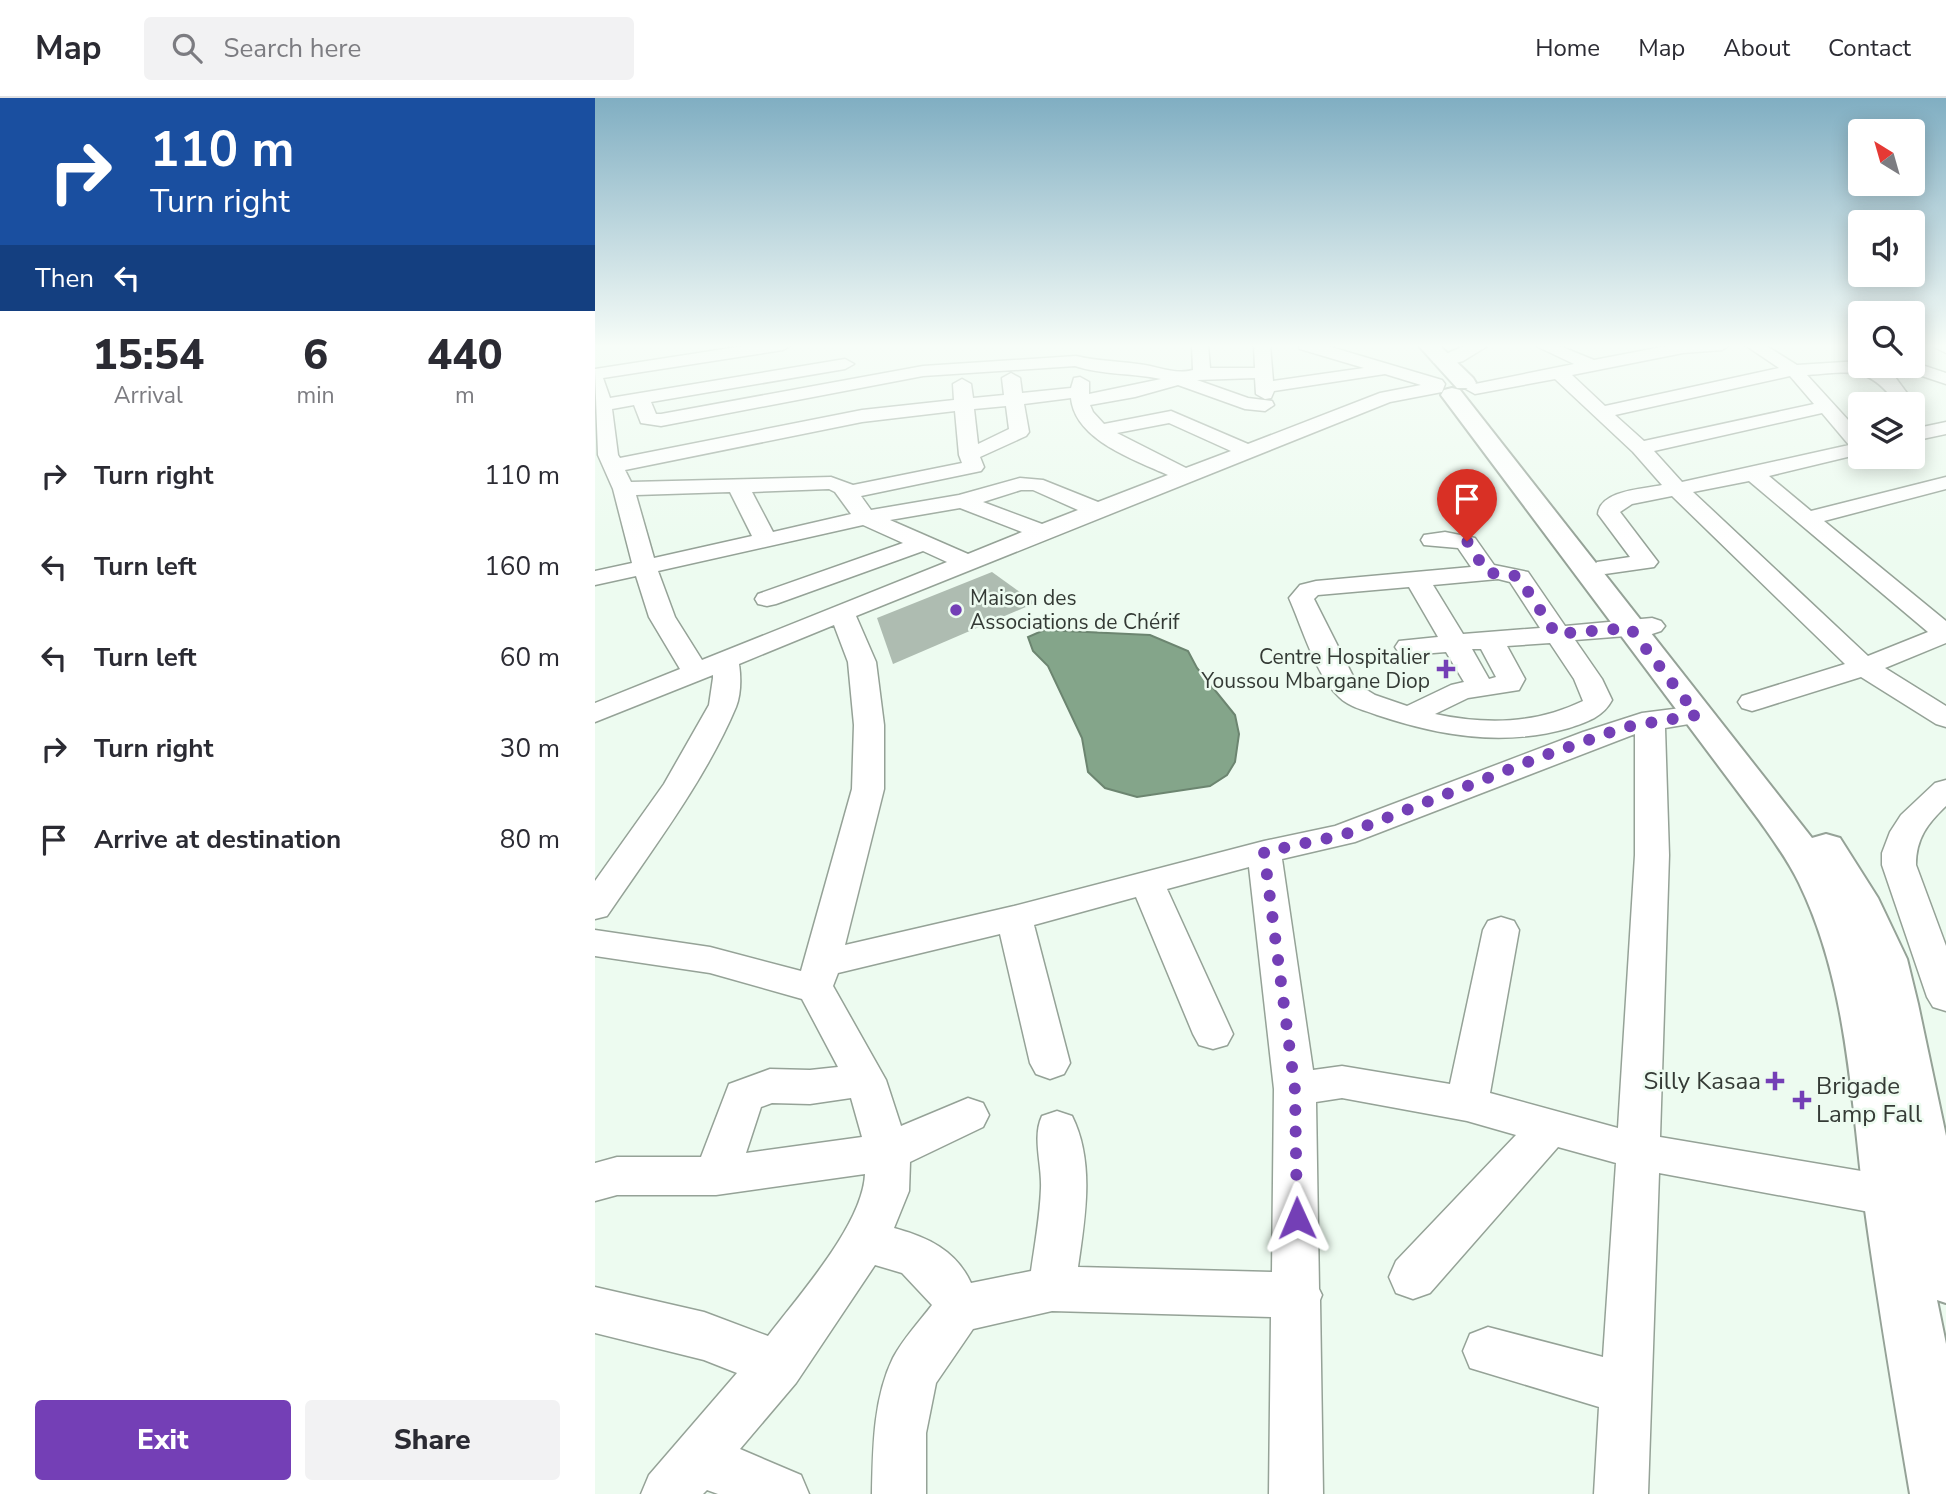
<!DOCTYPE html>
<meta charset="utf-8">
<style>
:root{--surface:#fff;--page:#f2f2f3;--text:#2b2b33;--muted:#7c7c81;--line:#e1e1e2;--accent:#743fb6}
body{margin:0;font-family:"Nunito Sans",sans-serif;background:var(--page);color:var(--text);height:100vh;display:flex;flex-direction:column;font-size:26px;white-space:nowrap}
*{box-sizing:border-box;margin:0}
p{font-size:23px;color:var(--muted)}
.icon{flex:none;width:38px;height:38px;fill:none;stroke:currentColor;stroke-width:2;stroke-linecap:round;stroke-linejoin:round}
.map{position:relative;flex:1;overflow:hidden}
.details{display:flex;flex-direction:column;background:var(--surface);width:595px}
.details>*{flex:none}
.guide{background:#1a4fa0;color:#fff;overflow:hidden}
.needle{width:46px;rotate:323deg}
.fabs{position:absolute;left:1253px;top:21px;display:grid;gap:14px}
.fabs a{display:grid;place-items:center;width:77px;height:77px;border-radius:7px;background:var(--surface);box-shadow:0 4px 18px #0003;font-size:35px}
.pin{position:absolute;display:grid;place-items:center;width:60px;height:60px;color:#fff;margin:-72px -30px;border-radius:50% 50% 50% 0;rotate:-45deg;box-shadow:0 0 7px #0007}
.pin .icon{rotate:45deg}
.me{position:absolute;width:77px;margin:-38px;rotate:359deg;stroke-linejoin:round;filter:drop-shadow(0 0 5px #0008)}
.turn{display:flex;align-items:center;gap:24px;height:147px;padding:0 35px;font-size:32px}
.turn .icon{width:91px;height:91px;stroke-width:2.5}
.turn b{display:block;font-size:49px;line-height:60px}
.then{display:flex;align-items:center;height:66px;padding:0 35px;background:#0003;gap:14px;font-size:26px}
.eta{display:flex;justify-content:space-evenly;align-items:center;height:119px;text-align:center}
.eta b{font-size:42px;font-weight:800;line-height:49px}
.cta{display:flex;gap:14px;margin-top:auto;padding:14px 35px}
.cta a{flex:1;height:80px;border-radius:7px;background:var(--accent);color:#fff;font-size:28px;font-weight:800;line-height:80px;text-align:center}
.cta a+a{background:var(--page);color:var(--text)}
ul{padding:0;list-style:none}
li{display:flex;align-items:center;gap:21px;height:91px;padding:0 35px}
li div{flex:1}
li b{display:block;font-size:26px}
li em{font-style:normal}
header{display:flex;align-items:center;gap:42px;box-sizing:border-box;height:98px;padding:0 35px;background:var(--surface);border-bottom:2px solid var(--line)}
header strong{font-size:33px}
nav{display:flex;gap:38px;margin-inline-start:auto;font-size:24px}
.search{width:490px;height:63px;background:var(--page);display:flex;align-items:center;gap:18px;box-sizing:border-box;padding:0 24px;border-radius:7px;color:var(--muted);font-size:26px}
main{display:flex;flex:1;min-height:0}
.map>svg:first-child{display:block}
.water{fill:#84a58a;stroke:#6c8570;stroke-width:2}
.building{fill:#aebcb1}
.lines{fill:none;stroke-linecap:round;stroke-linejoin:round}
.minor-casing{stroke:#95a297;stroke-width:3}
.major-casing{stroke:#95a297;stroke-width:4}
.minor{fill:#fff;fill-rule:evenodd}
.major{fill:#fff;fill-rule:evenodd}
.route{stroke:#743fb6;stroke-width:12;stroke-dasharray:0 21.6}
.poi-dot{fill:#743fb6;stroke:#edfbf0;stroke-width:2.5}
.labels{text-anchor:middle;dominant-baseline:central;stroke-width:5;stroke-linejoin:round;paint-order:stroke}
.poi-label{font-size:21px;fill:#343a35;stroke:#edfbf0;text-anchor:start}
.near-poi-label{font-size:24px;fill:#343a35;stroke:#edfbf0;text-anchor:end}
</style>
<header>
<strong>Map</strong>
<div class="search"><svg class="icon" aria-label="search" viewBox="0 0 24 24"><circle cx="10" cy="10" r="6"/><path d="M15 15l6 6"/></svg>Search here</div>
<nav><a>Home</a><a>Map</a><a>About</a><a>Contact</a></nav>
</header>
<main>
<section class="details">
<div class="guide">
<div class="turn"><svg class="icon" aria-label="right" viewBox="0 0 24 24"><path d="M7 20v-9h11M14 6l5 5-5 5"/></svg><div><b>110 m</b>Turn right</div></div>
<div class="then">Then<svg class="icon" aria-label="left" viewBox="0 0 24 24"><path d="M17 20v-9H6M10 6l-5 5 5 5"/></svg></div>
</div>
<div class="eta">
<div><b>15:54</b><p>Arrival</p></div>
<div><b>6</b><p>min</p></div>
<div><b>440</b><p>m</p></div>
</div>
<ul>
<li><svg class="icon" aria-label="right" viewBox="0 0 24 24"><path d="M7 20v-9h11M14 6l5 5-5 5"/></svg><div><b>Turn right</b></div><em>110 m</em></li>
<li><svg class="icon" aria-label="left" viewBox="0 0 24 24"><path d="M17 20v-9H6M10 6l-5 5 5 5"/></svg><div><b>Turn left</b></div><em>160 m</em></li>
<li><svg class="icon" aria-label="left" viewBox="0 0 24 24"><path d="M17 20v-9H6M10 6l-5 5 5 5"/></svg><div><b>Turn left</b></div><em>60 m</em></li>
<li><svg class="icon" aria-label="right" viewBox="0 0 24 24"><path d="M7 20v-9h11M14 6l5 5-5 5"/></svg><div><b>Turn right</b></div><em>30 m</em></li>
<li><svg class="icon" aria-label="arrive" viewBox="0 0 24 24"><path d="M6 21V4h12l-3 4 3 4H6"/></svg><div><b>Arrive at destination</b></div><em>80 m</em></li>
</ul>
<div class="cta"><a>Exit</a><a>Share</a></div>
</section>
<div class="map">
<svg width="1351" height="1396" viewBox="0 0 1351 1396">
<rect width="100%" height="100%" fill="#edfbf0"/>
<!-- water -->
<path class="water" d="M449,532l106,5 38,16 9,17 38,47 4,19 -4,28 -8,13 -17,11 -73,11 -32,-9 -17,-16 -6,-34 -34,-72 -15,-15 -5,-14z"/>
<!-- building -->
<path class="building" d="M397,474l43,31 -142,61 -16,-46z"/>
<g class="lines">
<!-- minor casing -->
<g class="minor-casing">
<path id="minor" d="M155,247h41l-8,5 -180,28 7,20 235,-39 9,5 -9,5 -194,33 5,12h5l262,-48 153,-10c21,5 41,5 62,8 19,2 36,11 55,6l-1,-25h16l2,23h45l-1,-23h16l3,36 91,-13 -64,-19 -2,-4h26l118,35 3,4 -3,8 -52,10 -534,214 20,46 8,63v64l-39,156 169,-39 250,-65 71,-15 248,-94 59,-19 55,-7 10,3 4,6 -4,6 -42,7 4,127 -9,282 231,39 16,6 6,14 -6,14 -16,6 -232,-43 -11,321h-54l5,-87 -129,-39 -7,-17 7,-17 18,-7 115,30 13,-194 -58,-16 -128,146 -17,6 -17,-6 -7,-16 7,-16 120,-126 -49,-14 -125,-23 -26,4 3,187 3,6 -2,5 3,194h-54l2,-177 -219,-6 -79,18 -37,54 -10,50v61h-54c1,-45 1,-95 21,-136 10,-19 26,-36 39,-53l-30,-32 -27,-8 -79,118 -56,66 61,26 8,19h-91l-11,-4 -4,4h-62l8,-19 88,-102 -33,-13 -109,-27v-46l109,25 64,24c31,-41 95,-112 97,-162l-149,21h-99l-22,6v-38l22,-6h84l28,-73 41,-15 40,1 28,-3 -36,-68 -92,-26 -115,-17v-26l115,17 91,24 51,-182 2,-64 -6,-63 -14,-37 -95,39c2,14 2,30 -3,43 -30,72 -85,144 -129,209l-12,3v-38l69,-97 45,-79 4,-27v-3l-118,47v-19l85,-34 -31,-52 -13,-41 -41,9v-14l37,-8 -19,-74 -15,-34 -3,-86zM480,268c27,9 57,7 86,13l-72,15v-12l-9,-5 -6,1 -3,10 -49,5 -2,-15 -9,-5 -9,5 2,17 -31,3 -2,-14 -9,-5 -9,5 1,16 -92,10 -242,48 -2,-3 -6,-46 22,-4 7,18 20,3 262,-50zM790,276l36,11 -41,8 -132,51 -77,-33 -67,13 -11,-12 -3,-7 45,-8 43,-12 67,24 20,2 9,-6 -2,-4 -24,-3 -51,-18 58,-2 1,16 9,5 6,-1 3,-7zM476,300c4,42 64,62 97,77l-70,27 -55,-22 -23,-2 -61,17 -88,15 -10,-14 120,-25 3,-4 -4,-10 46,-21 3,-4 -5,-28zM411,308l3,23 -31,15 -4,-35zM360,313l4,44 3,8 -109,22 -22,-8 -200,5 -6,-12 237,-48zM574,325l62,28 -45,17 -69,-35zM234,391l6,3 16,22 -78,18 -21,-40zM426,392h12l45,20 -36,14 -59,-22zM135,394l22,44 -98,22 -18,-63zM365,410l62,24 -54,22 -78,-34zM268,427l40,18 -145,51 -3,5 3,5 9,2 9,-2 147,-53 24,11 -245,98 -27,-43 -17,-46zM1040,636v121l-17,273 -128,-35 29,-163 -5,-9 -13,-4 -13,4 -5,9 -33,154 -108,-18 -29,4 -31,-211 73,-17zM654,769l25,222 -2,183 -194,-5c7,-49 17,-105 -6,-151l-15,-5 -15,5c-10,21 0,48 -1,72 -1,28 -6,55 -10,83l-60,12c-15,-33 -44,-46 -77,-55l15,-37 1,-29 73,-35 6,-12 -6,-12 -15,-5 -67,28 -15,-46 -53,-94 5,-13 162,-39 30,129 6,11 14,5 14,-5 6,-11 -36,-138 102,-28 57,137 6,11 14,4 14,-4 6,-11 -66,-145zM256,1000l11,39 -116,16 15,-46 11,-4 38,1z
M872,247h22l-26,16 -21,6 -9,-5 3,-4z
M939,247h23l37,15 78,-15h58l-8,5 -39,3 -111,22 33,31 174,-38 -34,-23h20l32,20 63,-4v5h21l-1,3 15,8 20,27 -2,4v-4h-16c-29,-39 -45,-32 -90,-29l53,58v21l-91,22 42,35 135,-34v12l-122,32 122,100v22l-61,25 61,38v21l-10,-3 -75,-47 -99,31 -10,3 -10,-3 -4,-6 4,-6 103,-32 -173,-168 -40,8 -12,8 38,50 -4,5 -49,7 -8,-2 -4,-5 4,-5 33,-5 -32,-43c2,-24 46,-25 64,-29l-29,-33 -78,-73 -80,15 -9,-5 9,-5 99,-20zM1195,278l24,28 -170,37 -29,-26zM1227,315l27,32 -167,37 -28,-31zM1154,383l179,151 -60,24 -175,-164z
M1335,247h16v8z
M1318,264l33,11v11l-42,-14 -3,-4h12z
M1351,324v12l-33,7v-12z
M850,434l30,6 19,27 34,7 37,54 87,-8 9,3 4,5 -4,5 -9,3 -77,6 27,39 10,21c-9,17 -25,22 -43,28 -66,19 -129,8 -192,-13 -13,-5 -28,-8 -38,-18 -23,-21 -37,-70 -50,-99l11,-13 16,-4 155,-14 -13,-19 -34,-3 -3,-5 3,-5zM903,481l12,3 30,46 -77,6 -30,-49zM814,489l29,50 -39,4 -4,6 4,6 9,2 38,-3 18,30 -13,3 -44,21 -32,-11 -18,-11 -43,-85 4,-4zM955,545l24,36 9,22c-48,23 -96,24 -148,13l33,-16 51,-8 6,-11 -18,-33zM877,551h9l15,28 -7,2z
M1351,682v26c-19,18 -30,33 -30,59l30,81v65l-13,-4 -6,-10 -45,-132v-12l8,-21 11,-17 34,-32z"/>
</g>
<!-- major casing -->
<g class="major-casing">
<path id="major" d="M823,247h21l34,33 3,5 -3,5h-16z
M857,290l8,2 352,448 14,-4 14,4 38,60 29,61 11,45 28,132v167l-9,-3 9,44v150h-36c-16,-95 -32,-189 -45,-284 -14,-110 -17,-226 -66,-327 -11,-23 -26,-43 -40,-63l-318,-425 3,-5z"/>
</g>
<!-- minor -->
<use href="#minor" class="minor"/>
<!-- major -->
<use href="#major" class="major"/>
</g>
<!-- sky -->
<linearGradient id="sky" x2="0" y2="1"><stop stop-color="#80aec2"/><stop offset="0.56" stop-color="#f7fdf8"/><stop offset="1" stop-color="#f7fdf8" stop-opacity="0"/></linearGradient>
<rect width="1351" height="443" fill="url(#sky)"/>
<g class="lines">
<!-- route -->
<path class="route" d="M702,1120l-2,-128 -31,-238 79,-17 200,-79 82,-29 72,-12 -67,-87 -74,6 -37,-56 -8,-4 -24,-1 -20,-32"/>
</g>
<!-- markers -->
<g class="poi-dot">
<circle cx="361" cy="512" r="7"/>
<path d="M847.5 560.5h7v7h7v7h-7v7h-7v-7h-7v-7h7z"/>
<path d="M1176.5 972.5h7v7h7v7h-7v7h-7v-7h-7v-7h7z"/>
<path d="M1203.5 991.5h7v7h7v7h-7v7h-7v-7h-7v-7h7z"/>
</g>
<g class="labels">
<!-- poi labels -->
<g class="poi-label">
<text x="375" y="500">Maison des<tspan x="375" dy="24">Associations de Chérif</tspan></text>
<text x="835" y="559" text-anchor="end">Centre Hospitalier<tspan x="835" dy="24">Youssou Mbargane Diop</tspan></text>
</g>
<!-- near-poi labels -->
<g class="near-poi-label">
<text x="1166" y="983">Silly Kasaa</text>
<text x="1221" y="988" text-anchor="start">Brigade<tspan x="1221" dy="28">Lamp Fall</tspan></text>
</g>
</g>
</svg>
<div class="fabs">
<a><svg class="needle" viewBox="-14 -14 28 28"><path d="M0-13l5 13h-10z" fill="#e53935"/><path d="M0 13l5-13h-10z" fill="#7c7c81"/></svg></a>
<a><svg class="icon" aria-label="sound" viewBox="0 0 24 24"><path d="M4 9h4l5-4v14l-5-4H4zM17 9q2 3 0 6"/></svg></a>
<a><svg class="icon" aria-label="search" viewBox="0 0 24 24"><circle cx="10" cy="10" r="6"/><path d="M15 15l6 6"/></svg></a>
<a><svg class="icon" aria-label="layers" viewBox="0 0 24 24"><path d="M12 4l9 5-9 5-9-5zM3 14l9 5 9-5"/></svg></a>
</div>
<div class="pin" style="left:872px;top:443px;background:#d93025"><svg class="icon" aria-label="arrive" viewBox="0 0 24 24"><path d="M6 21V4h12l-3 4 3 4H6"/></svg></div>
<svg class="me" style="left:702px;top:1120px" viewBox="-20 -20 40 40"><path d="M0-17L14 15 0 8-14 15z" fill="#743fb6" stroke="#fff" stroke-width="4"/></svg>
</div>
</main>
